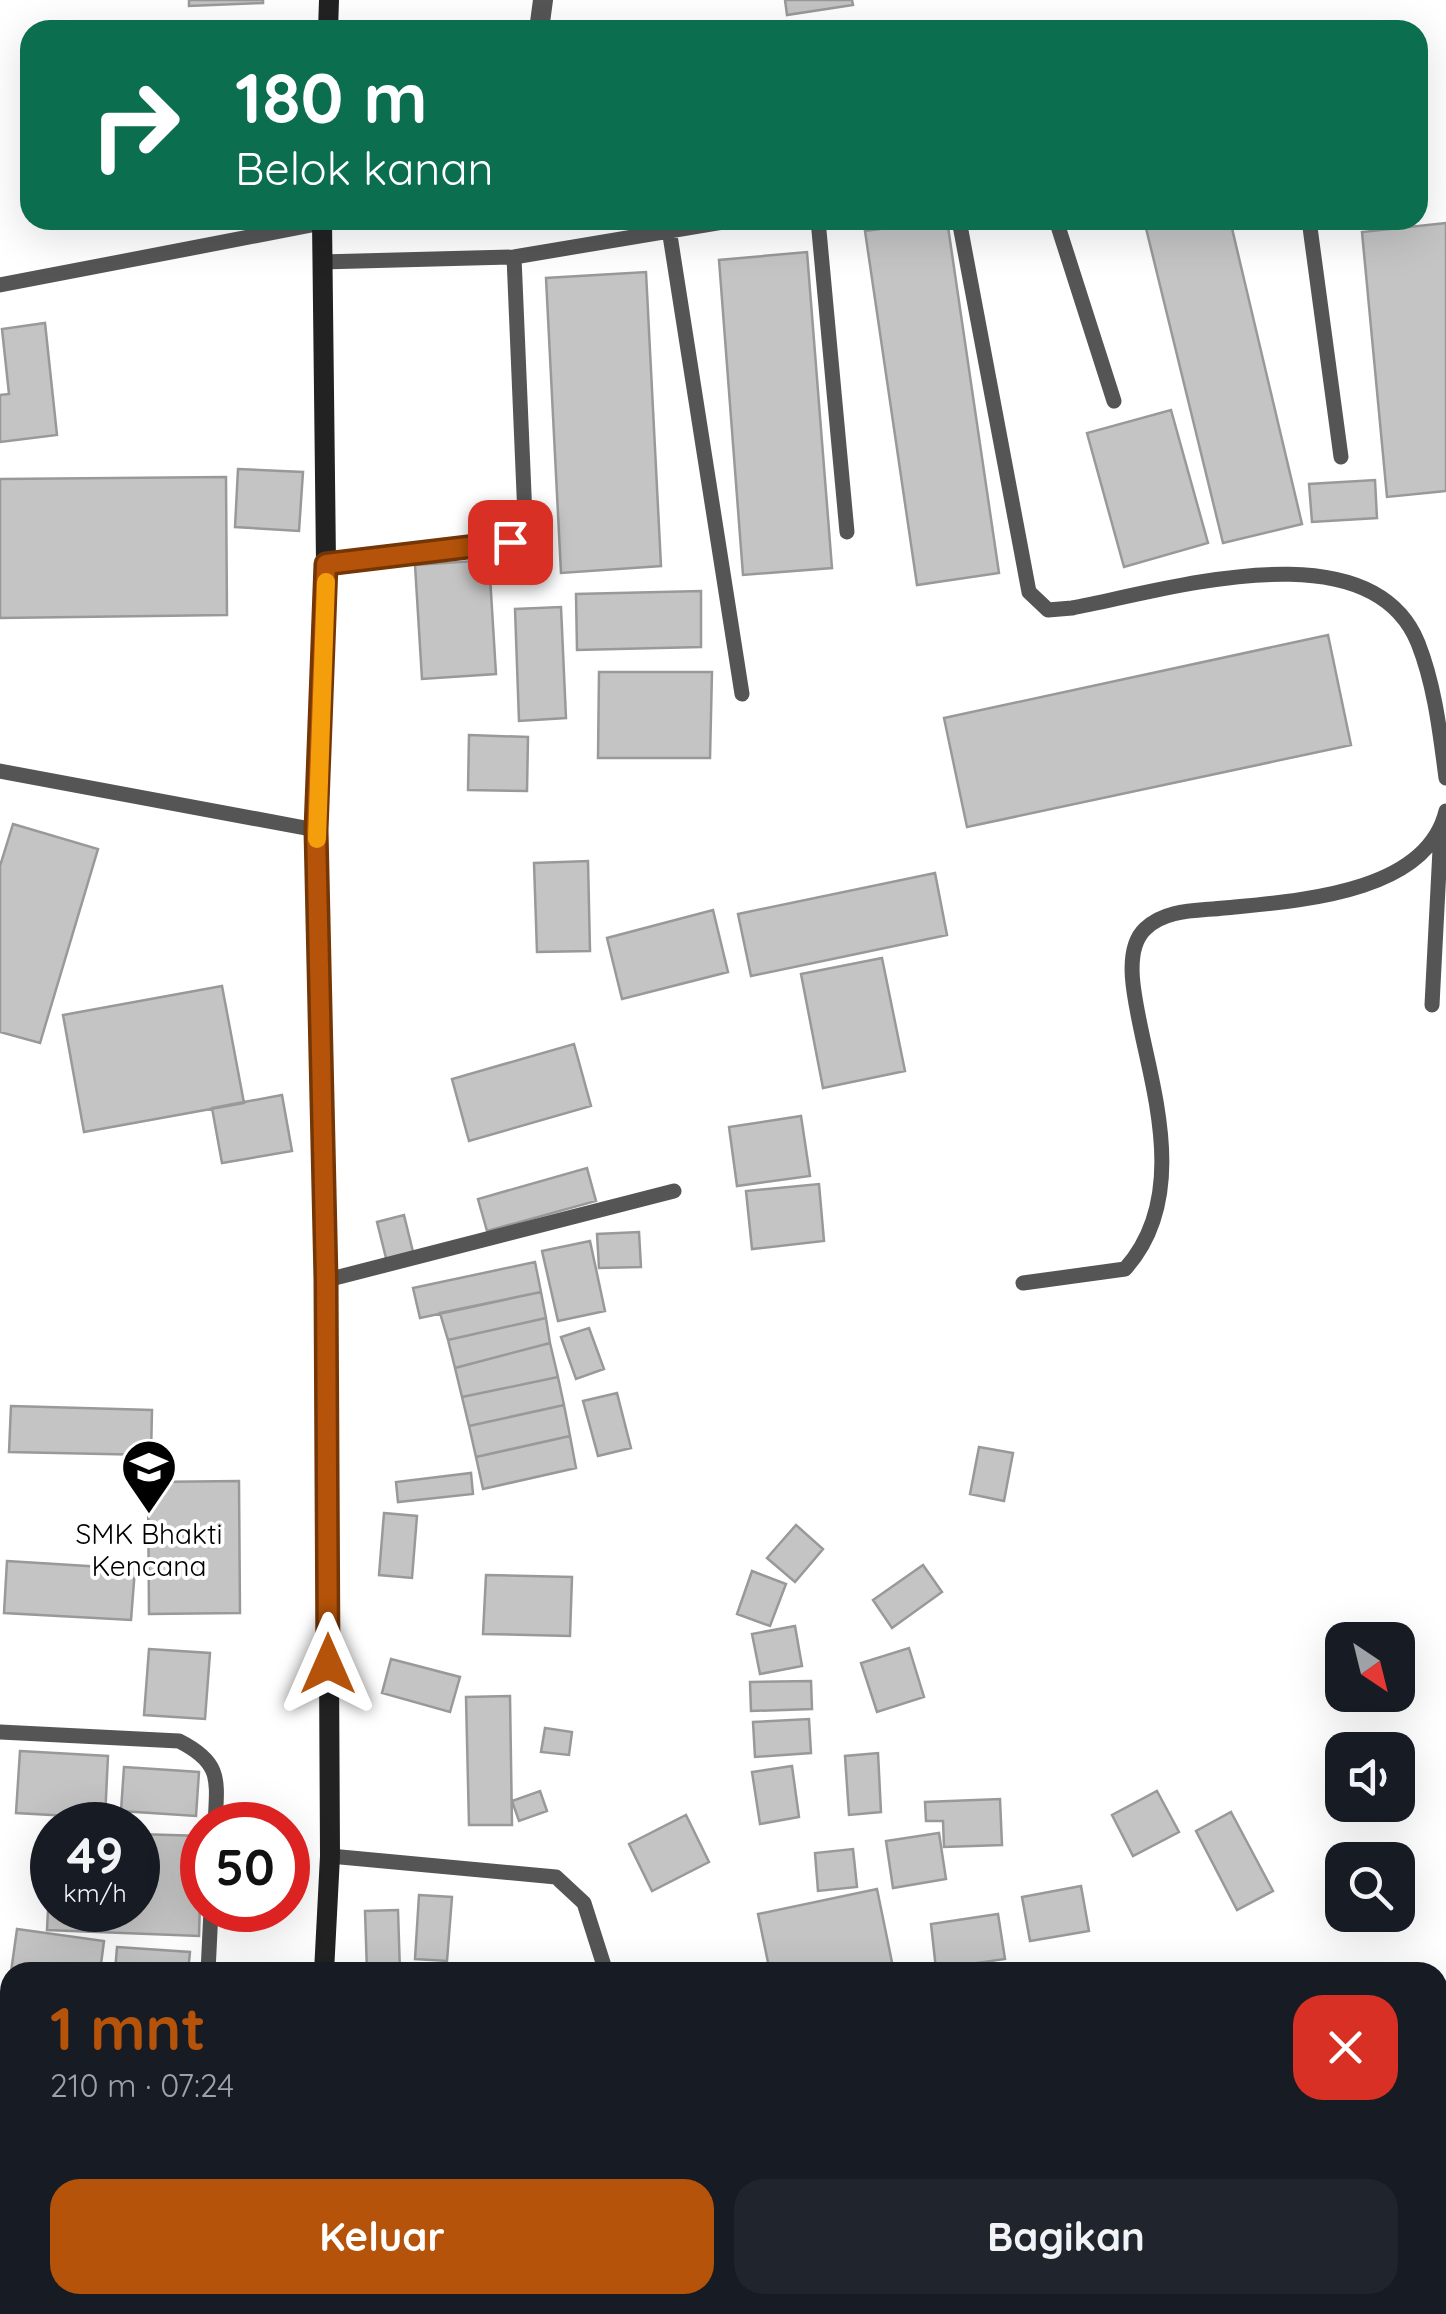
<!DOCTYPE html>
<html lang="id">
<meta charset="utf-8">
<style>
:root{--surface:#171b24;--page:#20242c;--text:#f1f3f6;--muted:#9ea1a6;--accent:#b45309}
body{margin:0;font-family:Quicksand,sans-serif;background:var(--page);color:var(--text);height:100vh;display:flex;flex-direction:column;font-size:38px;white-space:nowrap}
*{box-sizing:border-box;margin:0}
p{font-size:32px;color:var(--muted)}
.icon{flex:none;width:55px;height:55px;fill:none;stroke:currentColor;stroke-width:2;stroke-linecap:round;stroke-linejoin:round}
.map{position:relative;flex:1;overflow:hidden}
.drawer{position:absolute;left:0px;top:1962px;width:1448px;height:352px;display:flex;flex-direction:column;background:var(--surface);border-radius:30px 30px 0 0;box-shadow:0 10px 40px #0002}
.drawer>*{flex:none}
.hud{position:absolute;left:20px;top:20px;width:1408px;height:210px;border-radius:30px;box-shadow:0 10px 40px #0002;background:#0b6e4f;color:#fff;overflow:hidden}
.needle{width:65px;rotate:145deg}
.buttons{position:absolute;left:1325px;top:1622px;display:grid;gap:20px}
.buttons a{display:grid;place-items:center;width:90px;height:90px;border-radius:20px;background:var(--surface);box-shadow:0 10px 40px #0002;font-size:50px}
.speed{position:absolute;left:30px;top:1802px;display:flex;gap:20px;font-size:50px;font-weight:700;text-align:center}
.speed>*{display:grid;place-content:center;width:130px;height:130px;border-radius:50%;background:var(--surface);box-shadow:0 10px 40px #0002;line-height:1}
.speed small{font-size:25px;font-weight:400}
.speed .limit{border:15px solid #d22;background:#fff;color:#111}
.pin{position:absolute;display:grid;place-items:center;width:85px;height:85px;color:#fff;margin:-42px;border-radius:20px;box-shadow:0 5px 15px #0006}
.me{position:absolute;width:110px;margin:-55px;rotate:0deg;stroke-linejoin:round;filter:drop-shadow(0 0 8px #0008)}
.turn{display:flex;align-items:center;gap:35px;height:210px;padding:0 50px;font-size:45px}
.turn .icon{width:130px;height:130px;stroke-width:2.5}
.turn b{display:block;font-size:70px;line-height:85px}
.round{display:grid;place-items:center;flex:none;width:105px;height:105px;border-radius:30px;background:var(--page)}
.headline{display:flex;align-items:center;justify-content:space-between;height:170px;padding:0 50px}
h1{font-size:60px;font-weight:700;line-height:75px;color:var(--accent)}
.primary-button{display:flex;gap:20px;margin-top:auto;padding:20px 50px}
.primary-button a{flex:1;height:115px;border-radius:30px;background:var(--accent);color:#fff;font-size:40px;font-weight:700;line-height:115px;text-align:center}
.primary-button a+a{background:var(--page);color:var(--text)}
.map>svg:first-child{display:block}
.building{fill:#c4c4c4;stroke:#999;stroke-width:2.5}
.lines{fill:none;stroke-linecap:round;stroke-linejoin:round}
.lane{stroke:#555;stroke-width:15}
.street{stroke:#555;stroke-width:20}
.secondary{stroke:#222;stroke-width:20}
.route-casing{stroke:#753606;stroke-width:25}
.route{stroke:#b45309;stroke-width:18}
.slow{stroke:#f59e0b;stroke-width:18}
.labels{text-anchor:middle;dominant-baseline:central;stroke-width:8;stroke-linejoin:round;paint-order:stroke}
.poi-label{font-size:28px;fill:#000;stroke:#fff}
</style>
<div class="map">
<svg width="1446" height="2314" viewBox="0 0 1446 2314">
<rect width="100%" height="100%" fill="#fff"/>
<!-- building -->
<path class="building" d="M189,0h74v3l-74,3z
M785,0h67l1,5 -66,10z
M947,220l52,353 -82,12 -52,-354z
M1144,220h86l72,304 -79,19z
M1446,223v268l-59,6 -25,-265z
M807,252l25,316 -89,7 -24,-315z
M646,272l15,294 -100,7 -15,-295z
M45,323l12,112 -57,7v-47l9,-1 -7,-65z
M1171,410l37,133 -84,24 -37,-134z
M238,469l65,3 -4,59 -64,-4z
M226,477l1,138 -227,3v-139z
M1375,480l2,38 -65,4 -3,-38z
M489,560l7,114 -74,5 -7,-114z
M701,591v56l-124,3 -1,-56z
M561,607l5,111 -47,3 -4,-112z
M1328,635l23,110 -384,82 -23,-109z
M599,672h113l-2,86h-112z
M469,735l59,2 -1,54 -59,-1z
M13,824l85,25 -58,194 -40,-11v-166z
M588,861l2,90 -53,1 -3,-89z
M935,873l12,62 -196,41 -13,-62z
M713,910l15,62 -106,27 -15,-61z
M882,958l23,113 -82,17 -22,-114z
M222,986l22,117 -160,29 -21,-117z
M574,1044l17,62 -122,35 -17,-62z
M282,1095l10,56 -70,12 -10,-55z
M801,1116l9,60 -73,10 -8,-59z
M587,1168l9,33 -109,30 -9,-32z
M819,1184l5,57 -72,8 -6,-58z
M404,1215l10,41 -27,6 -10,-40z
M639,1232l2,35 -42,1 -2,-34z
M590,1241l15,70 -47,10 -16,-70z
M535,1262l6,30 -121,26 -7,-30z
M541,1292l5,26 -98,22 -8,-27z
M546,1318l4,25 -95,25 -7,-28z
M589,1328l15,41 -28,10 -15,-42z
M550,1343l8,34 -96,20 -7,-29z
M558,1377l6,28 -95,21 -7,-29z
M617,1393l14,55 -33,8 -15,-55z
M564,1405l6,31 -94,21 -7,-31z
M11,1406l141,4 -1,45 -142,-3z
M570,1436l6,32 -93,21 -7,-32z
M979,1447l34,6 -9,48 -34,-7z
M471,1473l2,21 -75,8 -2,-20z
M239,1481l1,132 -91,1 -1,-132z
M384,1513l33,3 -5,62 -33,-3z
M796,1525l27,24 -28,33 -28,-24z
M7,1561l128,8 -4,51 -127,-7z
M923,1565l19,27 -50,36 -19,-28z
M752,1571l34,13 -16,42 -33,-12z
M486,1575l86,2 -2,59 -87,-2z
M795,1626l7,40 -42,8 -8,-40z
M909,1648l15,49 -47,15 -16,-49z
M149,1649l61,4 -5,66 -61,-4z
M391,1659l69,18 -10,35 -68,-19z
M811,1681l1,28 -61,2 -1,-29z
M510,1696l2,129h-43l-3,-128z
M809,1719l2,34 -56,4 -2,-35z
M545,1728l27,4 -3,23 -28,-3z
M20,1751l88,5 -3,62 -89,-5z
M878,1753l3,59 -32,3 -4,-59z
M792,1766l7,51 -39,7 -8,-52z
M124,1767l75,5 -3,44 -75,-5z
M540,1791l7,20 -28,10 -7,-20z
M1157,1791l22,41 -46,24 -21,-41z
M1000,1799l2,46 -58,2 -1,-26h-17l-1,-19z
M1231,1812l42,79 -36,19 -41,-79z
M686,1815l23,47 -57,29 -23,-47z
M52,1830v80h86v-76l64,2 -3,100 -152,-6z
M939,1833l7,46 -53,9 -7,-47z
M853,1849l4,38 -39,4 -3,-38z
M1081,1886l8,45 -59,10 -8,-44z
M877,1889l17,83h-124l-12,-58z
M419,1895l33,2 -5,64 -32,-2z
M398,1910l2,62h-33l-2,-61z
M998,1914l7,45 -69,10 -5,-45z
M17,1929l87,12 -4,31h-89z
M117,1947l73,5 -2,20h-73z
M0,2161l10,1v60h-10z
M0,2269l10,1 1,44h-11z
M46,2305h41l-1,9h-41z
M97,2305h37l-2,9h-36z
M402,2305h56v9h-56z
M535,2305h42l1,9h-42z
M590,2305h45l-1,9h-45z
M642,2305h74l16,3 -2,6h-89z"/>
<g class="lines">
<!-- lane -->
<path class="lane" d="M818,220l29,312
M959,220l70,372 19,18 24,-2c92,-17 298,-83 346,35 17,43 22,90 28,135
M1056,220l58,181
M1309,220l32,237
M669,229l73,465
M321,262l193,-5 221,-37
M0,285l322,-62
M326,563l184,-21 15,-25 -11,-260
M0,771l316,59
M1432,1005l9,-175
M327,1280l347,-89
M1023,1283l102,-14c96,-107 -32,-290 20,-340 20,-20 52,-18 79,-21 69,-7 202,-13 222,-97
M0,1732l179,9c44,22 38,40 36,84
M330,1856l226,21 28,26 22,69
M208,1972l3,-62
M0,2134l10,-1"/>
<!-- street -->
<path class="street" d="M539,30l4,-30
M1438,2100l8,-1
M961,2305l1,9"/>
<!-- secondary -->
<path class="secondary" d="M328,30l1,-30
M322,220l4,343 -10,267 11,450 3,576 -6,116
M316,2314l1,-9"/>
</g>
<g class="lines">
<!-- route casing -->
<g class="route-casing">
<path id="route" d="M328,1664l-2,-384 -10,-450 10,-266 184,-22"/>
</g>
<!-- route -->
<use href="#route" class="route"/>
<!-- slow -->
<path class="slow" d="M317,839l9,-257"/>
</g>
<!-- icons -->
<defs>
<g id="school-pin" transform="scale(2.875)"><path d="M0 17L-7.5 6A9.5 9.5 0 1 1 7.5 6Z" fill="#000" stroke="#fff"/><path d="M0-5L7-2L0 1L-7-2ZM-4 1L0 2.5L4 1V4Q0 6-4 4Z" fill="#fff"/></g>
</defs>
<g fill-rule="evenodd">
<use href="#school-pin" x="149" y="1467"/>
</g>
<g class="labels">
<!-- poi labels -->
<g class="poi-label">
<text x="149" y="1533">SMK Bhakti<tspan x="149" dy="32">Kencana</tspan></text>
</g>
</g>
</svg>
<div class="buttons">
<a><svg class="needle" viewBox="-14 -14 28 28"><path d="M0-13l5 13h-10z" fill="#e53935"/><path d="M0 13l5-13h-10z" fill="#9ea1a6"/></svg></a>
<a><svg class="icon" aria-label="sound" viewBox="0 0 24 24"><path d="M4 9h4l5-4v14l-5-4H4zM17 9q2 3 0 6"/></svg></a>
<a><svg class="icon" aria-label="search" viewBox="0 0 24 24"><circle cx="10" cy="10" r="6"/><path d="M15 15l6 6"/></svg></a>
</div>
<div class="speed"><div>49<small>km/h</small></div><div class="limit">50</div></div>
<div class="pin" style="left:510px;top:542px;background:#d93025"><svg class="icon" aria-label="arrive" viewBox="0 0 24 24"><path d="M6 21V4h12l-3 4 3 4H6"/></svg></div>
<svg class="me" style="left:328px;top:1664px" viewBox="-20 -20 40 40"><path d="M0-17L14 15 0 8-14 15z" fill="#b45309" stroke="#fff" stroke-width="4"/></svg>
<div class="hud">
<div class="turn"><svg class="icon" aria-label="right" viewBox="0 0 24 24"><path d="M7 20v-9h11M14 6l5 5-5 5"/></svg><div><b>180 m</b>Belok kanan</div></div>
</div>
<section class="drawer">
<div class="headline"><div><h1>1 mnt</h1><p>210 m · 07:24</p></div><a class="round" style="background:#d93025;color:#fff"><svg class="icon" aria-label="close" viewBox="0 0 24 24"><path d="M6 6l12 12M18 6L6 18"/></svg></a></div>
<div class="primary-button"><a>Keluar</a><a>Bagikan</a></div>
</section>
</div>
